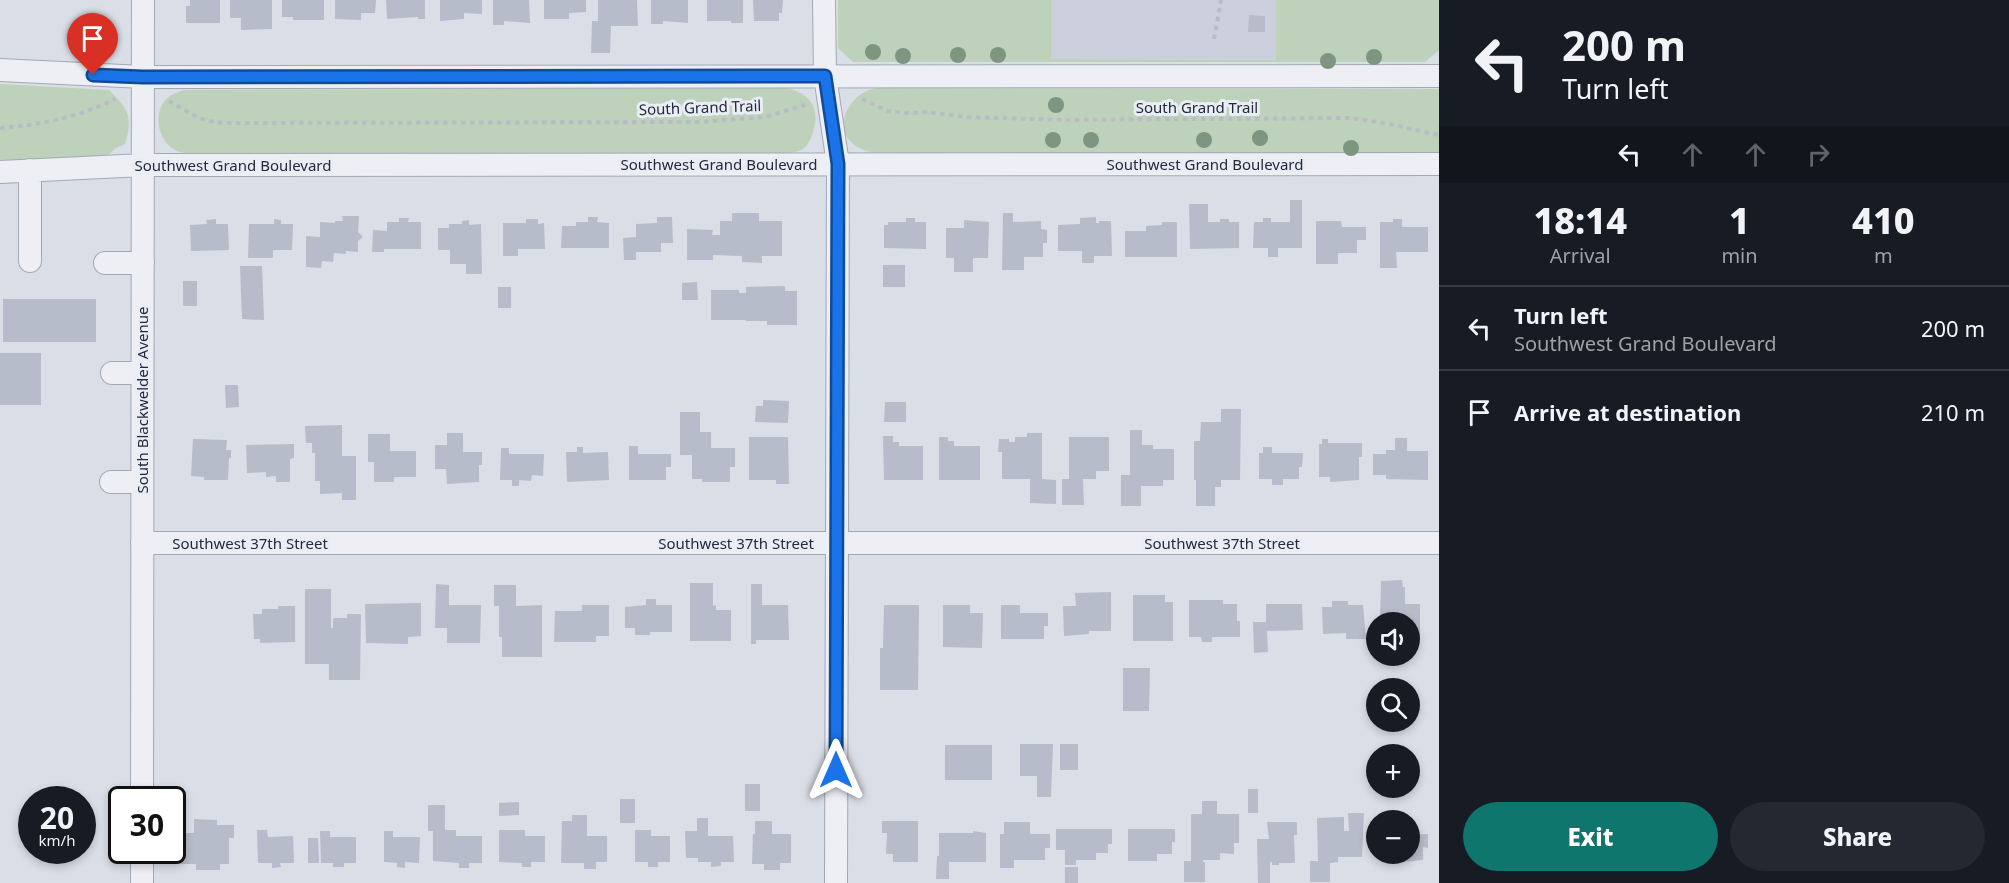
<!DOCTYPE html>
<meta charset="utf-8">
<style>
:root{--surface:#171b24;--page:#242831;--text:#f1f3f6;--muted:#9ea1a6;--line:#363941;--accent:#0f766e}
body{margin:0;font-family:"Noto Sans",sans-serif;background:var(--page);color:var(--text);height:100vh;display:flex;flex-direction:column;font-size:22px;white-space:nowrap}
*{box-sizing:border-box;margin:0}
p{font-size:20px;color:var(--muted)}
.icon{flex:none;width:33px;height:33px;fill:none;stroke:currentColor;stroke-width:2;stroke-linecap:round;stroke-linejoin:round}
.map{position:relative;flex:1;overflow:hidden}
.panel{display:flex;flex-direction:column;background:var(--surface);width:570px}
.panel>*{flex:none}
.banner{background:#171b24;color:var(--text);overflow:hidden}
.tools{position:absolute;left:1366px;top:612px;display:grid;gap:12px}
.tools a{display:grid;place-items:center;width:54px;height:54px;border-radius:50%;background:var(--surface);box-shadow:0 3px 9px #0003;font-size:30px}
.speed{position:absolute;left:18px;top:786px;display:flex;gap:12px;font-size:30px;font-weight:700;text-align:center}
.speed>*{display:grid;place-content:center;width:78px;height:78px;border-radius:50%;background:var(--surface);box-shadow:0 3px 9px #0003;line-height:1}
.speed small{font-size:15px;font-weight:400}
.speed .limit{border:3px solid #111;border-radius:9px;background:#fff;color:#111}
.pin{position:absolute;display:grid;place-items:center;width:51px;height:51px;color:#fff;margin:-62px -26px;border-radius:50% 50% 50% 0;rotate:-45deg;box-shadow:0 0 6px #0007}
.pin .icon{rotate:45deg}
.me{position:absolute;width:66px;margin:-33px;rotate:0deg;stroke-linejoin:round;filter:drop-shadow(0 0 4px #0008)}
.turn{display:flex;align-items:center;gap:21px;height:126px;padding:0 24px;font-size:27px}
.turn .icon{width:78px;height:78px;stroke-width:2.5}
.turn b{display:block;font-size:42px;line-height:51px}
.lanes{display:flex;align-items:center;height:57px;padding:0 24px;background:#0003;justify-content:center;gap:30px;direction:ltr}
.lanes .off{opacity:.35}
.eta{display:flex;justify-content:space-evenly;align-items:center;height:102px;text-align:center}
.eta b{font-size:36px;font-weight:800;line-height:42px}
.action{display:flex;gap:12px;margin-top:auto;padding:12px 24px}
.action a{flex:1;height:69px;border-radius:36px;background:var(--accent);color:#fff;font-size:24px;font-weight:800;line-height:69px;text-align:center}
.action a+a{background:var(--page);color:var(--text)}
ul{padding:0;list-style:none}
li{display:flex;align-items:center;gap:18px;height:84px;padding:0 24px;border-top:2px solid var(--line)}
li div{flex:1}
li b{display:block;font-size:22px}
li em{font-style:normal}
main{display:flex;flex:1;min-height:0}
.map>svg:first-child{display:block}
.built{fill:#ccd0dc}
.green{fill:#bed1bb}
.building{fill:#b7bcca}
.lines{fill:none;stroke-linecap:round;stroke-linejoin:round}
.minor-casing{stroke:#a3a8b3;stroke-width:24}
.path{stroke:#b9bcc5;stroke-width:4;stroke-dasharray:4.5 4.5;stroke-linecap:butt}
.minor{stroke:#edeff5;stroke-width:22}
.tree{fill:#7e9582}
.route-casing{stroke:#114b97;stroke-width:15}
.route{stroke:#1a73e8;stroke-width:10}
.labels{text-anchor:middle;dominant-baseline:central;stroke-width:6;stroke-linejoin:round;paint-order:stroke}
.street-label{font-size:15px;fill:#242a3d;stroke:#e9edf4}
</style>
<main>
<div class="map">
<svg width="1439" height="883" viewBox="0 0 1439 883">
<rect width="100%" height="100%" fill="#dadee6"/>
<!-- built -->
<path class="built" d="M1051,0h225v60l-225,-1z"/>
<!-- green -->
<path class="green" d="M838,0h213v59l225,1v-60h163v50l-14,12h-572l-15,-14z
M0,84l109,6c20,19 24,28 16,54l-9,4 -9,8 -107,6z
M786,88c24,5 35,20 27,44 -2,6 -4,12 -9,16 -4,4 -13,4 -18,6h-597c-4,-1 -11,-2 -14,-4 -19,-11 -23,-41 -5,-54 4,-3 9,-4 14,-6z
M876,88l563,1v64l-558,1c-11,-2 -23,-4 -31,-13 -17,-20 3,-49 26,-53z"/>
<!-- building -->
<path class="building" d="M190,0h30v23h-34v-17h4z
M230,0h42v29l-31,1v-12h-11z
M282,0h42v20h-31v-3h-11z
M335,0h41l-1,13h-14v7l-26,-1z
M386,0h39v19h-7v-2l-31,2z
M440,0h42v14l-18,-1v6l-24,2z
M493,0h36l1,23 -26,-2v4h-11z
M544,0h42v12l-17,1v6h-25z
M598,0h39l1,26h-27l-1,27h-19l1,-32h6z
M651,0h37v23l-25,-2v3h-12z
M707,0h36v23h-12v-2h-24z
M753,0h30l-1,13h-3v8h-25z
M1249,15l16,1v16h-17z
M1290,200h12v48h-24v9h-10v-9h-15l1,-26h9v-4h8v4h19z
M1189,204h19v18h12v-3h9v3h10v26l-49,1z
M732,213h27v8h23v35h-20v7l-20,-1v-6l-29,-1v5h-26v-31l26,1 -1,5h8v-14h12z
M1003,213h10v9l28,-1v8l6,1v13h-4v14h-19v13h-22z
M342,216h17l-1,16 5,5 -5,4v11l-12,-1v3l-12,-1 -1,9 -11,-1 -1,7 -15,-1v-31l14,1v-15l15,1v-2h8z
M588,217h10l-1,5 12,1v25h-48l1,-22h14v-4h12z
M657,217h15l1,26h-12v9h-25v8h-12l-1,-22 13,-1v-13l21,-1z
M1096,217v6h3v-2h12l1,35h-18v7h-12v-12h-24v-26l22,-1v-6z
M399,218h10l-1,4h13v27h-37v3h-12l1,-22 14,1v-9h12z
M906,218h9v4h11v27l-42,-1v-23h4v-3h18z
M216,219v5h12l1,26 -38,1 -1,-26 17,-1 -1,-4z
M274,219l7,1v4h12l-1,26h-19v8h-25l1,-34h25z
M526,219h12v5l6,-1 1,26h-27v7h-15v-33h23z
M1393,219h9v8h26v25h-32l1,16h-17v-46h13z
M469,220v5l12,-1 1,50h-16v-10h-16v-14h-12v-22h11v-4h13v-3z
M964,220l25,2 -1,36h-15v14h-19v-14h-8v-30h18z
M1316,221h25l1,6h24v13h-9v13h-19v11h-22z
M1162,222h15v35h-52v-26h21v-5l16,-1z
M883,265h22v22h-22z
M240,266h22l2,54 -22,-1z
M183,281h14v25h-14z
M697,282l1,18h-16v-17z
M785,286v5h12v34h-30v-4h-21v-1h-35v-30h28v3h7v-6z
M498,287h13v21h-13z
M3,299h93v43h-93z
M0,353h41v52h-41z
M225,385h13l1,22 -13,1z
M763,400l26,1 -1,22 -33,-1 1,-16h7z
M885,402h21v20h-22z
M1221,409h20l-1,71h-19v7h-6v19h-19v-26h-2v-39h6l1,-19h20z
M680,412h20v20h11v16h24v19h-5v15h-28v-3h-10v-24h-12z
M342,425v31h14v44h-14v-7l-22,1v-13h-5v-28h-3v-10h-6l-1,-17z
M1130,430h12v15h11v4h21v31h-11v6h-22v20h-20v-31h9z
M447,433h16v19h19v13h-3v17l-32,2 -1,-15h-11v-24h12z
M1027,433h15v46l14,1v24l-26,-1v-24h-28v-27h-4l1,-13h10v3h6v-5h12z
M368,434h22v17h26v26h-22v5h-20v-20h-6z
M883,436h10v6h6v4h24v34h-39z
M749,437h39l1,47h-13v-4h-27z
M939,437h9v4h6v5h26v34h-41z
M1069,437h40v34h-13v8h-13l1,26h-22v-26h7z
M1395,438h12v13h21v29l-42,-1v-4h-13v-21h13v-4h9z
M193,439l34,1 -1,10h5v8h-2l-1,22h-24v-3l-13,-1z
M1322,439h6v4h34v14h-3v23l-29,2v-5h-11v-33h3z
M294,444v14l-4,1v23h-14v-6l-10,1v-5l-19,1 -1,-28z
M629,446h9v8h33v13h-5v13h-37z
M577,447h6v6l25,-1 1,28 -42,2 -1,-30h11z
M1263,447h9v6h31l-1,14h-3v12h-16v6h-11v-6h-13v-26h4z
M501,448h8v6h35l-1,22 -11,-1 -1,6 -12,-1v6h-7v-6h-12z
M1402,580l1,7h2v17h15v35h-10v-17h-30l1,-41z
M690,583h23v23l3,-1v5h15v31h-41z
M436,584l13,1v20h32l-1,38h-33v-15h-12z
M751,584h11v21h26l1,35h-33v4h-5z
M494,585h22v21l26,-1v52h-40v-20h-3v-31h-5z
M305,589h26v39h2v-10h14v-4h14l-1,66h-31v-16h-24z
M1111,592v39h-22v3l-25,2 -1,-30h13l-1,-13z
M1133,595h32v7h8v39h-40z
M646,599h10v6h16v27h-22v3h-15v-7h-10v-21l21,-2z
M1189,600h34v4h14v17h3v16h-28v5h-10l-1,-5h-12z
M1332,601h16v4h15l3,34h-20v-6l-23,1 -1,-27h10z
M421,603v33l-13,1v7l-42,-1 -1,-39z
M1266,604h36l1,26 -36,1 1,21 -14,1 -1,-31h13z
M582,605h27v31h-13v6h-42l1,-31h27z
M884,605h35l-1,85h-38v-42h3z
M943,605h27v8h13l-1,35 -39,-1z
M1001,605h19v8h28v13h-4v13h-43z
M278,606h17v36l-35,1v-4h-6l-1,-25h9v-5h16z
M1123,668h27l-1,43h-26z
M1020,744h33l-2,53h-14v-21h-17z
M1060,744h18v26h-18z
M945,745h47v35h-47z
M745,784h15v27h-15z
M1248,789h10v24h-10z
M620,799h15v24h-15z
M1202,801h15v13h22v29h-5v11l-14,-1v7h-17v2h2v20h-21v-21h7v-47h11z
M519,802v13l-20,1v-13z
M428,805h17v25h11v6h26v27h-13v5h-10v-5l-26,-2v-30h-5z
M1348,813h16l-2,44h-24v5l-8,1v19h-20v-21h8l-1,-43 27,-1v14h5z
M572,815h15v21h20v26h-11v7h-12v-6h-23l1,-42h10z
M697,818h11v18h25l1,26h-13v4l-10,1v-5h-13v-4h-12l-1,-27h12z
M194,819l23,1v5h17v13h-5v26h-9v6h-24v-6h-18v-31h16z
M755,821h17v13h19v29h-11v7h-16v-6h-12l1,-30h2z
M882,821h36v41h-25v-8h-7l1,-21h-5z
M1004,822h26v12h20v14h-5v12h-31v8h-14v-34h4z
M1267,822h30v13h-3l1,28h-16v2h-7v-3h-2v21h-12l-1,-44h12z
M1056,829h56v15h-4v9h-12v7h-20v5h-11v-15h-9z
M1128,829h47v13h-3v12h-15v7h-29z
M257,830h10l1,7 25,-1 1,27h-14l1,4 -9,1v-5h-14z
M499,830h26v6h20v26h-14v5h-9v-4l-23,-1z
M635,830h16v6h19v26h-12v5h-10v-5h-13z
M320,831h10v6h26v26h-12v4h-11v-4h-12z
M384,831h9v6h27l-1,26 -14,-1v6l-8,-1v-4l-13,-1z
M973,831l13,2v29h-37v17h-13l1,-23h2v-23h34z
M1410,834h18v14l-5,-1v13l-20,2v-2l-13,-1v3l-11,-1v-7h31z
M308,838h10l1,25h-11z
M1065,867h13v16h-13z"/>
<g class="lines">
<!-- minor casing -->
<g class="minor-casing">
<path id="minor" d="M824,0l1,76 13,88 -2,719
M0,70l143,7 1296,-1
M30,170v91
M0,172l143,-7 1296,-1
M105,263h38
M112,373h30
M111,482h31
M142,543h1297
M142,800l1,-800
M142,883v-33"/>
</g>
<!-- path -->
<path class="path" d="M1214,39l7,-39
M862,99l26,12 18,2 20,-1 41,5 34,1 65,2 285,-2 33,5 55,12
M169,101c25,14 32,22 62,22l470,-1 64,-5 43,-13
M0,128c40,-3 79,-11 115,-29"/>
<!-- minor -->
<use href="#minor" class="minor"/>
</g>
<!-- trees -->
<g class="tree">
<circle cx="873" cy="52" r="8"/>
<circle cx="958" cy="55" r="8"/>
<circle cx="998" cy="55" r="8"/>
<circle cx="903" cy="56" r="8"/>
<circle cx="1374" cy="57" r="8"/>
<circle cx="1328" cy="61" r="8"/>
<circle cx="1056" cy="105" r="8"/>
<circle cx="1260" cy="138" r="8"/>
<circle cx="1053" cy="140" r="8"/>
<circle cx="1091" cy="140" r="8"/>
<circle cx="1204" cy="140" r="8"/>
<circle cx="1351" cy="148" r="8"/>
</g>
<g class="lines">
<!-- route casing -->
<g class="route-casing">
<path id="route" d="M93,75l50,2 682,-1 13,88 -2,606"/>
</g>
<!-- route -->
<use href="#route" class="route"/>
</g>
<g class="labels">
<!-- street labels -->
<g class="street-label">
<text transform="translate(700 107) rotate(-2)">South Grand Trail</text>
<text x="1197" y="107">South Grand Trail</text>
<text x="719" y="164">Southwest Grand Boulevard</text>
<text x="1205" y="164">Southwest Grand Boulevard</text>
<text x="233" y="165">Southwest Grand Boulevard</text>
<text transform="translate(142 400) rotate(-90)">South Blackwelder Avenue</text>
<text x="250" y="543">Southwest 37th Street</text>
<text x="736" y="543">Southwest 37th Street</text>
<text x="1222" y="543">Southwest 37th Street</text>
</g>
</g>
</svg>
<div class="tools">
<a><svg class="icon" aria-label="sound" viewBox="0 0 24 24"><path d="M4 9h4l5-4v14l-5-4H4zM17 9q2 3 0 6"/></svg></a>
<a><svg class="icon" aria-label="search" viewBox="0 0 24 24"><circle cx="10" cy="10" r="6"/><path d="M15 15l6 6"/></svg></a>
<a>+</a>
<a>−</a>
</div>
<div class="speed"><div>20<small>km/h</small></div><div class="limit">30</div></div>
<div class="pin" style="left:93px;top:75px;background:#d93025"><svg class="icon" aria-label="arrive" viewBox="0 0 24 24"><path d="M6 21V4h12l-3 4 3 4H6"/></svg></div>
<svg class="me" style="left:836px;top:770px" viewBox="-20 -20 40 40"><path d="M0-17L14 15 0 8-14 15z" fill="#1a73e8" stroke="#fff" stroke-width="4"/></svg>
</div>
<section class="panel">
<div class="banner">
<div class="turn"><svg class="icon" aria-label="left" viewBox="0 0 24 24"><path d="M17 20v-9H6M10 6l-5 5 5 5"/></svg><div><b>200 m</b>Turn left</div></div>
<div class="lanes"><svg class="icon" aria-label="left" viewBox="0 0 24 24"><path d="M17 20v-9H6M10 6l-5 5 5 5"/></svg><svg class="icon off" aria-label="ahead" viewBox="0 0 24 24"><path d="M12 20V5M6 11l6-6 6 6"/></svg><svg class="icon off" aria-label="ahead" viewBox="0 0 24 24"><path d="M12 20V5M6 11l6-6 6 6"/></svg><svg class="icon off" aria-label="right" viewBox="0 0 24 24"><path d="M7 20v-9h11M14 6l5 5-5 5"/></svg></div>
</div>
<div class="eta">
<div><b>18:14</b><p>Arrival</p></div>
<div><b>1</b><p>min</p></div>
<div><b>410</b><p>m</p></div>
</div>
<ul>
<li><svg class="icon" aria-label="left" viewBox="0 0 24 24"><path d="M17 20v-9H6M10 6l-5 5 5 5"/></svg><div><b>Turn left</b><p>Southwest Grand Boulevard</p></div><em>200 m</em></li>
<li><svg class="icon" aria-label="arrive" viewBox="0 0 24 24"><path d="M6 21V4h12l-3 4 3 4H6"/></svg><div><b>Arrive at destination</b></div><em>210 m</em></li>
</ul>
<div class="action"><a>Exit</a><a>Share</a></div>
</section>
</main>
